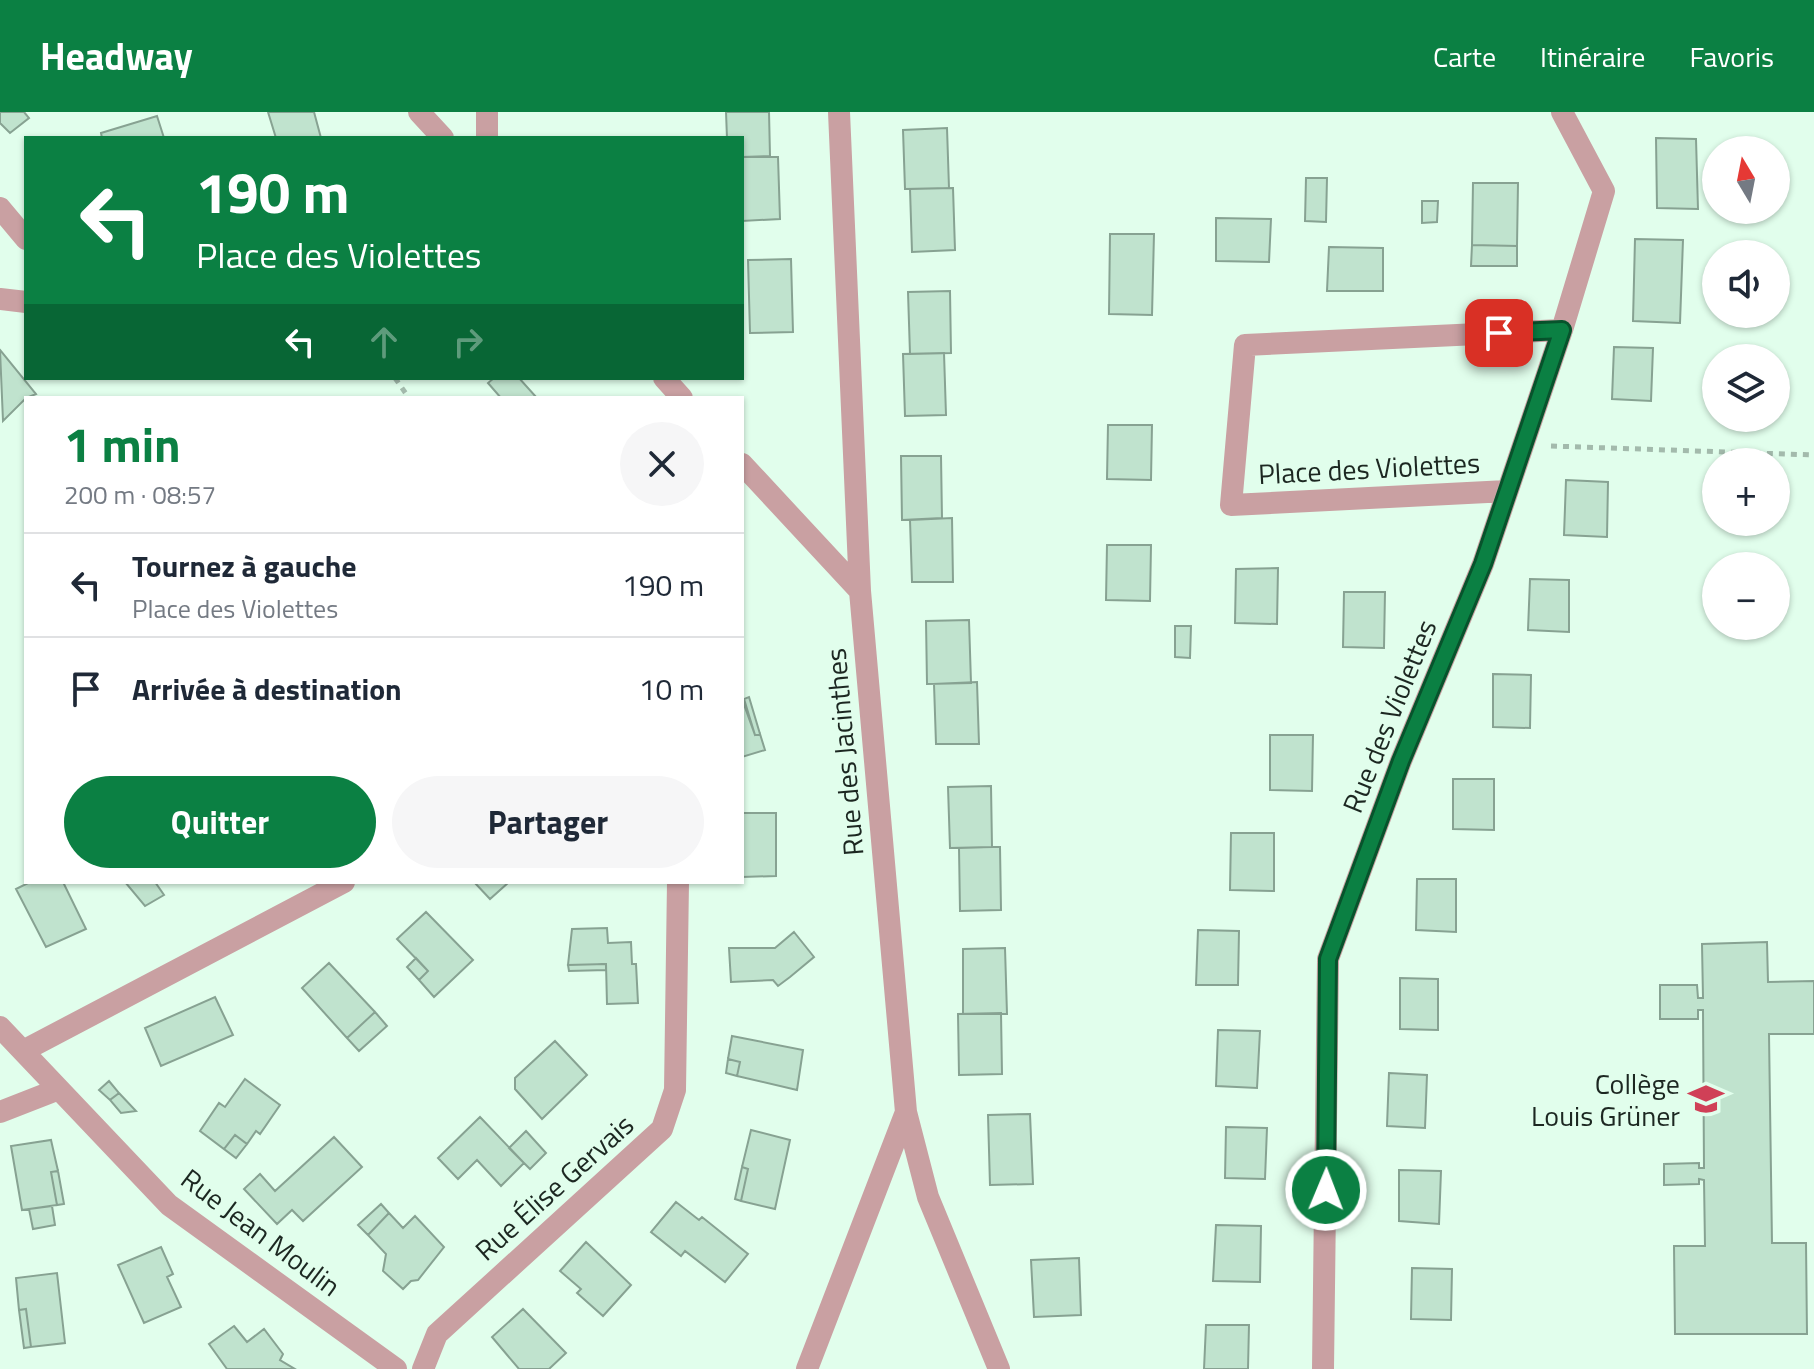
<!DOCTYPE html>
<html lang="fr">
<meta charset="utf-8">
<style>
:root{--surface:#fff;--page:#f6f6f7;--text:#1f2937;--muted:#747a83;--line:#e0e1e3;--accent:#0b8043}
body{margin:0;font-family:"Titillium Web",sans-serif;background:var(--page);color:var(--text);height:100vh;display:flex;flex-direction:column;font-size:30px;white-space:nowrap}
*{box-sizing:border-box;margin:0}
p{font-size:26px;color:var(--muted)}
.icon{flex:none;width:44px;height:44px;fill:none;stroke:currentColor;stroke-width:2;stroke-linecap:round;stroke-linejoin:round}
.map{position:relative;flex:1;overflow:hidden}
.details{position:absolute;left:24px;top:284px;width:720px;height:488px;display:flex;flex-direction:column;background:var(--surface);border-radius:0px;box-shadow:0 2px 6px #0004}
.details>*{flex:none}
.guide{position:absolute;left:24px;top:24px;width:720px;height:244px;border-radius:0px;box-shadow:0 2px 6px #0004;background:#0b8043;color:#fff;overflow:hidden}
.needle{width:52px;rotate:350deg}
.tools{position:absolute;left:1702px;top:24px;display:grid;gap:16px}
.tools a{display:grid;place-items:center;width:88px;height:88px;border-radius:50%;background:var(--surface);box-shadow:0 2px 6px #0004;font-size:40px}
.pin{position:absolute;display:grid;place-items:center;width:68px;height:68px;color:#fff;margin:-34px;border-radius:16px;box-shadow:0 4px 12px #0006}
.me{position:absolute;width:88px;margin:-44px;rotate:1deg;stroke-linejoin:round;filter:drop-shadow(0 0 6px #0008)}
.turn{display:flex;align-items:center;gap:28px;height:168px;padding:0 40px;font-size:36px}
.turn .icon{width:104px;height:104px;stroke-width:2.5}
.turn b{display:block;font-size:56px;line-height:68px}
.lanes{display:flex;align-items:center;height:76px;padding:0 40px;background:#0003;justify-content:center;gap:40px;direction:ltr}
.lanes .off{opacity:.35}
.round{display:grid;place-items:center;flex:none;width:84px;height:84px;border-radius:42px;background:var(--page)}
.overview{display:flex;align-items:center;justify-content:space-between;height:136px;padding:0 40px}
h1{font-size:48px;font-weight:700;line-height:60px;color:var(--accent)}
.primary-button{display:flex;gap:16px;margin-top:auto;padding:16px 40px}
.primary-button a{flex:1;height:92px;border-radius:48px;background:var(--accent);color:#fff;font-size:32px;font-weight:700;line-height:92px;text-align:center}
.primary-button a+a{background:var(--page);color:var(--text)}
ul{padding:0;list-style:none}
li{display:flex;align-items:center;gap:24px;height:104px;padding:0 40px;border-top:2px solid var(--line)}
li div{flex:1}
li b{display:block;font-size:30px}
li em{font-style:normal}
header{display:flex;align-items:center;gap:48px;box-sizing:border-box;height:112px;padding:0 40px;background:var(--accent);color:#fff}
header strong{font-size:38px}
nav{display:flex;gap:44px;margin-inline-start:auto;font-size:28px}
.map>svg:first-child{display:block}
.building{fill:#c0e3ce;stroke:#87a292;stroke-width:2}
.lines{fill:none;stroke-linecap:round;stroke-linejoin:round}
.path{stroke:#a3baac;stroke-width:5;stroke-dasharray:6 6;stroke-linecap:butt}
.minor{stroke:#c9a0a2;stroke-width:22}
.route-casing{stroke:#07532c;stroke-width:20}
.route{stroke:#0b8043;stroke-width:14}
.labels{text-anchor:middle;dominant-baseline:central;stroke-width:6;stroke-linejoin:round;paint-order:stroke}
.street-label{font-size:28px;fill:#1c2721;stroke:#e1feec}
.poi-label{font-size:28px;fill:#1c2721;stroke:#e1feec;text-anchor:end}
</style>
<header>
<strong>Headway</strong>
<nav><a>Carte</a><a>Itinéraire</a><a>Favoris</a></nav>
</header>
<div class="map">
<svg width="1814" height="1257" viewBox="0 0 1814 1257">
<rect width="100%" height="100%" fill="#e1feec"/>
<!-- building -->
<path class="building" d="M0,0h24l5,6 -19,15 -10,-10z
M268,0h46l7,26h-45z
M726,0h43l1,44 -28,1v-19h-15z
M157,4l7,22h-62l-1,-5z
M947,16l2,60 -44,1 -2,-59z
M1656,26l40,1 2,70 -41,-1z
M742,45h36l2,62 -38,2z
M1306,66h21l-1,44 -21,-1z
M1473,71h45l-1,63 -45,-1z
M953,76l2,62 -43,2 -2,-63z
M1422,89h16l-1,21 -15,1z
M1216,106l55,1 -2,43 -53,-1z
M1110,122h44l-2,81 -43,-1z
M1635,127l48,1 -3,83 -47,-2z
M1472,133l45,1v20h-46z
M1329,135l54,1v43h-56z
M791,147l2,73 -43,1 -2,-73z
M950,179l1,62 -41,1 -2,-62z
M1614,235l39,1 -2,53 -39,-2z
M0,238l36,44 -10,4 -23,23z
M944,241l2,62 -41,1 -2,-62z
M494,266h25l18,20h-36l-13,-15z
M1108,313h44l-1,55 -44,-1z
M901,344h40l1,62 -40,2z
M1566,368l42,2 -1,55 -43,-2z
M952,406l1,64h-41l-2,-62z
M1107,433h44l-1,56 -44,-1z
M1278,456l-1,56 -42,-1 1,-54z
M1530,467l39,1v52l-41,-2z
M1344,480h41l-1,56 -41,-1z
M969,508l2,63 -44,1 -1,-63z
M1175,514h16l-1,32 -15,-1z
M1493,562l38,1 -1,53 -37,-1z
M977,570l2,62h-43l-2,-60z
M749,585l11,37 -5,1 -11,-36z
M742,587l13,36 5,-1 5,16 -23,7z
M1270,623h43l-1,56 -42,-1z
M1453,667h41v51l-41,-1z
M991,674l1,61 -42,1 -2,-61z
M742,701h34v63l-34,1z
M1231,721h43v58l-44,-1z
M992,735h8l1,63 -41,1 -1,-63z
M1417,767h39v53l-40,-2z
M30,770h33l23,47 -40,18 -30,-58z
M125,770h30l9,13 -19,11z
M474,770h35l-19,17z
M426,800l47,48 -39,37 -15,-17 9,-9 -31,-32z
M607,816l1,15 23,-1 1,22h4l2,39 -31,1 -1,-40 -38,1 4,-36z
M1198,818l41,1 -1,54h-42z
M794,820l20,25 -24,20 -12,9 -5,-6 -42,2 -2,-34h46z
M1767,830l1,40 46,-1v53h-45l3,209h34l1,91h-132l-1,-88h31l-1,-66 -5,-1v5l-35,1v-21l35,-1v5h5l-1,-158h-5v9h-38v-34h37l1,13h5l-1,-54z
M1005,836l2,66h-44v-65z
M416,846l12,13 -9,9 -12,-13z
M329,851l46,49 -28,26 -45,-50z
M606,852v6l-37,1 -1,-6z
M1400,866l38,1v51l-38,-1z
M215,885l18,38 -72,31 -16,-38z
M375,900l12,14 -28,25 -12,-13z
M1001,901l1,61 -43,1 -1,-61z
M1218,918l42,1 -3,57 -41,-2z
M732,924l71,14 -6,40 -60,-14 3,-14 -12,-3z
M555,929l32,34 -45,44 -27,-30v-11z
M728,947l12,3 -3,14 -11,-3z
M1389,961l38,2 -2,53 -38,-2z
M245,967l35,26 -20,29 -4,-3 -9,13 -12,-9 -11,14 -24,-18 19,-28 6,4z
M109,969l10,12 -9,7 -11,-10z
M119,981l17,18 -15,2 -11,-13z
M1030,1002l3,70 -43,1 -2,-70z
M480,1005l44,46 -23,23 -24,-26 -19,19 -20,-21z
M1226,1015l41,1 -2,51 -40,-1z
M751,1018l39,10 -15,69 -34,-8 7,-32 -6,-2z
M526,1019l20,22 -16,16 -21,-21z
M235,1023l12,9 -11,14 -12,-9z
M334,1025l28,30 -59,54 -11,-11 -15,14 -33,-35 16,-15 15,17z
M51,1028l7,31 -7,1 6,33 -35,5 -11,-64z
M742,1055l6,2 -7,32 -6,-2z
M1399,1058l42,1 -2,53 -40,-3z
M58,1059l6,33 -7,1 -6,-33z
M676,1090l23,18 3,-3 46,37 -23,28 -40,-31 -4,5 -30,-24z
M381,1092l8,9 -21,22 -10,-10z
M52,1094l3,19 -22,4 -4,-20z
M389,1101l14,15 12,-12 29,31 -26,33 -7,1 -8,8 -20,-18 3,-17 -18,-19z
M1216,1113l45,1 -1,56 -47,-1z
M586,1130l45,43 -28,31 -26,-23 4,-4 -21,-18z
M161,1135l12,27 -6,3 14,30 -37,16 -26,-58z
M1079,1146l2,57 -47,2 -3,-57z
M1412,1156l40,1 -1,51 -40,-1z
M57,1161l8,70 -34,4 -5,-38 -7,1 -3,-32z
M26,1197l5,38 -7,1 -5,-38z
M523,1197l43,44 -17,16h-30l-27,-32z
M1206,1213h43l-1,44h-44z
M234,1214l13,16 17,-13 19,25 -3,6 15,9h-68l-18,-25z"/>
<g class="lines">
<!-- path -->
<path class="path" d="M395,266l14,20
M1551,334l263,9"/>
<!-- minor -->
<path class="minor" d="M419,0l24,26
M487,0v26
M839,0l21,479 46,521 22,85 71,172
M0,96l26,31
M0,187l26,3
M664,266l18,20
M742,352l118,127
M1507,379l-276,14 14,-160 317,-15
M0,915l169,178 227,164
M23,939l321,-169
M0,1000l59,-23
M423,1257l14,-35 225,-205 13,-39 3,-208
M807,1257l99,-257
M1323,1257l5,-410 73,-198 82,-197 79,-234 42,-139 -42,-79"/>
</g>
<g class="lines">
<!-- route casing -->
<g class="route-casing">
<path id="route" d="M1326,1078l2,-231 73,-198 82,-197 79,-234 -63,3"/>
</g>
<!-- route -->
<use href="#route" class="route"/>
</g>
<!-- icons -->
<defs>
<g id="school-bare" transform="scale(2.76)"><path d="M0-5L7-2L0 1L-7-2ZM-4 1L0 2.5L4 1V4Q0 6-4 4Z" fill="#d04057" stroke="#e1feec" stroke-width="2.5" paint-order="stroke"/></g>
</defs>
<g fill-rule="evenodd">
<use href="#school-bare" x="1706" y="987"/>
</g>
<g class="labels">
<!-- street labels -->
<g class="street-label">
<text transform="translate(1369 356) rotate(-3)">Place des Violettes</text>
<text transform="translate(1389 604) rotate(-68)">Rue des Violettes</text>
<text transform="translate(844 640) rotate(-95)">Rue des Jacinthes</text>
<text transform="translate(554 1075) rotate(-42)">Rue Élise Gervais</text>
<text transform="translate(261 1120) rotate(37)">Rue Jean Moulin</text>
</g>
<!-- poi labels -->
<g class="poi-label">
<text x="1680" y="971">Collège<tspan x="1680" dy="32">Louis Grüner</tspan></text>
</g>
</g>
</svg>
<div class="tools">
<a><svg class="needle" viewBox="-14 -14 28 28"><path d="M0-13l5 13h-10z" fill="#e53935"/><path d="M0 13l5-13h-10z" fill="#747a83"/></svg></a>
<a><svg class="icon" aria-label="sound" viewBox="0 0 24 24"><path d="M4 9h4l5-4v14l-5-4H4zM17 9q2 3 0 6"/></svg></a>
<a><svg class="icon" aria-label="layers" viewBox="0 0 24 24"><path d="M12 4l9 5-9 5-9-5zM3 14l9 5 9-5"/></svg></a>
<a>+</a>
<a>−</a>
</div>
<div class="pin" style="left:1499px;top:221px;background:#d93025"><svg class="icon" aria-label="arrive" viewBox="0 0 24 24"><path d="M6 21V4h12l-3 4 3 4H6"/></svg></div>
<svg class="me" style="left:1326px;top:1078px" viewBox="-20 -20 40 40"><circle r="17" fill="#0b8043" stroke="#fff" stroke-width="3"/><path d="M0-11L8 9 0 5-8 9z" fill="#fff"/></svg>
<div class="guide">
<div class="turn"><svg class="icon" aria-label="left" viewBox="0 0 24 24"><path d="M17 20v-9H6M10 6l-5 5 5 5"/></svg><div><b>190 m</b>Place des Violettes</div></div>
<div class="lanes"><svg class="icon" aria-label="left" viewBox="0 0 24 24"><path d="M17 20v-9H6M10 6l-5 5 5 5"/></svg><svg class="icon off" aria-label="ahead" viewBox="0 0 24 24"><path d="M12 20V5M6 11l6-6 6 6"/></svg><svg class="icon off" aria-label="right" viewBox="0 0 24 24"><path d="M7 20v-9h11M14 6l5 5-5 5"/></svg></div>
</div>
<section class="details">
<div class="overview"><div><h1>1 min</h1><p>200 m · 08:57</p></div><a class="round"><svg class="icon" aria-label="close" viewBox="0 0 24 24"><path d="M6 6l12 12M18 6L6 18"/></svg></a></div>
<ul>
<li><svg class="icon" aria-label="left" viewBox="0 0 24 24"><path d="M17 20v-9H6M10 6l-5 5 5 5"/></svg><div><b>Tournez à gauche</b><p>Place des Violettes</p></div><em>190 m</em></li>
<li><svg class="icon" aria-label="arrive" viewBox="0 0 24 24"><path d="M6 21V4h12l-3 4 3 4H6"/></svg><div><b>Arrivée à destination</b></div><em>10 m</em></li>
</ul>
<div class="primary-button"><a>Quitter</a><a>Partager</a></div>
</section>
</div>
